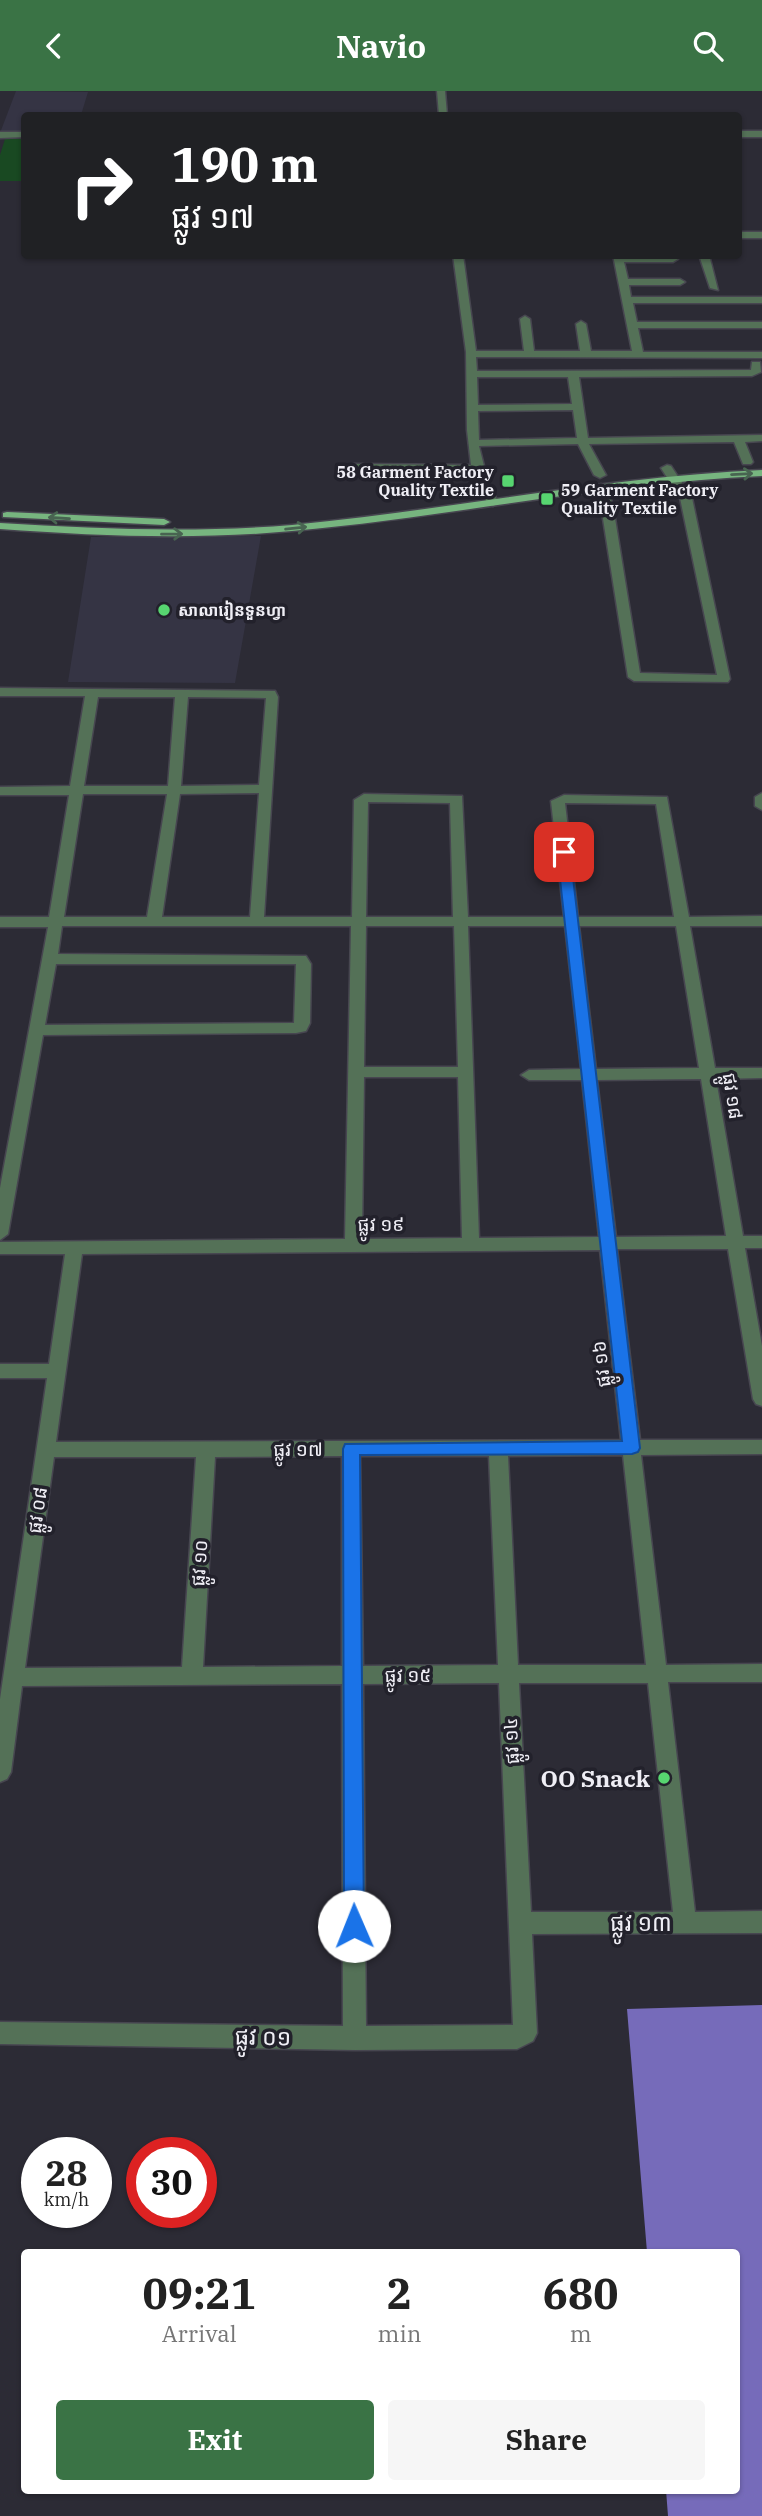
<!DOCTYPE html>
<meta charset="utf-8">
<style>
:root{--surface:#fff;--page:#f6f6f6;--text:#222;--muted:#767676;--accent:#3a7345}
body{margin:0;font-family:"IBM Plex Serif","Noto Sans Khmer",serif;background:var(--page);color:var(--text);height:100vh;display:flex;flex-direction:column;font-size:26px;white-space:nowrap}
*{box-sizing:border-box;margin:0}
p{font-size:23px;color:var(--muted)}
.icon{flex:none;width:38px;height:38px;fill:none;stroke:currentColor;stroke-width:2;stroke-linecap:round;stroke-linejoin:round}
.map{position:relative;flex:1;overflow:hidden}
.panel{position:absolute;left:21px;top:2158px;width:719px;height:245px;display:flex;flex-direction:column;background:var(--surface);border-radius:7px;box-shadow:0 2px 5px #0004}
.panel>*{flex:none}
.top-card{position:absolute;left:21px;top:21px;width:721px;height:147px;border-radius:7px;box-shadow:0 2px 5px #0004;background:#202124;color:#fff;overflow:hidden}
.speed{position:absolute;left:21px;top:2046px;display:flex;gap:14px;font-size:35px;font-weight:700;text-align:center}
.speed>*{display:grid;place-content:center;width:91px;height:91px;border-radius:50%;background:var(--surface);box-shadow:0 2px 5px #0004;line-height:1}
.speed small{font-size:18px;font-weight:400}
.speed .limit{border:10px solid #d22;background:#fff;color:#111}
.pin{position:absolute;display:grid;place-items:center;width:60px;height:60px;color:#fff;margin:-30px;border-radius:14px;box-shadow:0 4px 10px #0006}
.me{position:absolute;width:77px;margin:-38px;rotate:359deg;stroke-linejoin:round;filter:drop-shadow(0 0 5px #0008)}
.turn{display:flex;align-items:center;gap:24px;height:147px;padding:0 35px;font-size:32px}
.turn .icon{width:91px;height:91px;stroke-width:2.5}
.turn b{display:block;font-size:49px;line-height:60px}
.eta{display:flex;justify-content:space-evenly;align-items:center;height:119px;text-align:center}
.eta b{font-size:42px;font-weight:800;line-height:49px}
.primary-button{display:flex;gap:14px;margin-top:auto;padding:14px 35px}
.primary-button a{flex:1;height:80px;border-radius:7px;background:var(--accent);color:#fff;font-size:28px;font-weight:800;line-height:80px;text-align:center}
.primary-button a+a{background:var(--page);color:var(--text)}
header{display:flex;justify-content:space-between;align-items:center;height:91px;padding:0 35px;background:var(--accent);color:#fff;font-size:32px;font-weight:800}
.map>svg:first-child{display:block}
.built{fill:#353444}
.green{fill:#194922}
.water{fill:#766bba}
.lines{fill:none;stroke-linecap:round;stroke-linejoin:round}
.minor-casing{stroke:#474650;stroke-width:3}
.primary-casing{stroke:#474650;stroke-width:3}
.minor{fill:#547157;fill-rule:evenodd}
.primary{fill:#77b57f;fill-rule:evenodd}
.oneway{stroke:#486451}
.route{fill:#1a73e8;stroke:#114b97;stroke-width:2}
.poi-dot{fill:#57d570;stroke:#22212b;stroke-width:2.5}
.labels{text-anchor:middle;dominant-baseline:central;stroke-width:7;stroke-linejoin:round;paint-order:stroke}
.far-poi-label{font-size:16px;font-weight:bold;fill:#efeef5;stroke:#22212b;text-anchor:start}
.street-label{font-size:19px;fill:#efeef5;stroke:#22212b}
.near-poi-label{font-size:23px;font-weight:bold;fill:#efeef5;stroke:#22212b;text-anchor:end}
.near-street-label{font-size:23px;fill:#efeef5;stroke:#22212b}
</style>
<header><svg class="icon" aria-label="back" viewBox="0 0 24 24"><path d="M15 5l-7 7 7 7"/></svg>Navio<svg class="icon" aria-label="search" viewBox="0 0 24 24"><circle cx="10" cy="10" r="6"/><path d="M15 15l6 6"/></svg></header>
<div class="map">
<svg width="762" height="2425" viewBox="0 0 762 2425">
<rect width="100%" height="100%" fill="#2c2b35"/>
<!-- built -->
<path class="built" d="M16,0l72,1 -7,23h-57v18h-24z
M261,445l-26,147 -167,-1 23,-145z"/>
<!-- green -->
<path class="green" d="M5,48h19v42h-24v-26z"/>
<!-- water -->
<path class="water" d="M762,1914v511h-94l-2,-26h71v-238h-90l-20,-243z"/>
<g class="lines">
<!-- minor casing -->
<g class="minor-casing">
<path id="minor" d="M437,0h8l2,24h-8z
M738,40h24v6h-24z
M0,41h24v5l-24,1z
M738,141h24v6h-24z
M453,164h10l13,96h48l-4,-32 5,-3 5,3 4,32h46l-4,-27 5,-3 5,3 5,27h41l-19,-96 60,1 5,3 -5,3h-49l4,17h52l5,3 -5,3h-51l2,12h131v6h-129l4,19h125v6h-124l5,24h119v6l-286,-1 1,14 274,-1 1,-8h8l1,10 -9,4 -173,1 9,61 174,-3v6l-17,1 8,20 -2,2h-8l-9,-22 -145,2 17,31 -6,3 -6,-3 -16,-31 -99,2 10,40 10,17 -6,3 -6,-3 -14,-32 -123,-2v-4l4,-1 117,1 -4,-35 -1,-78zM477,286h91l4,27 -94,1zM573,319l4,28 -98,2 -1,-29z
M699,164h10l9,35 -8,-2z
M667,374l4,1 21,32 38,181 -2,3 -94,-1 -6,-4 -27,-171 -6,-19 6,-3 6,3 6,19 27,167 77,2 -37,-177 -19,-30z
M0,597l275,3 3,6 -14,220h88l2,-117 10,-6 98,2 6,121h96l-13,-116 13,-6 103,2 22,120 73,-1v10h-72l25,142h47v10l-46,1 27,157h19v12h-17l17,98v60l-6,-2 -3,-5 -25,-150h-111l23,191h122v14l-121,1 25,210 96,-1v18h-94l27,230 67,-1v22l-230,1 5,99 -4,8 -16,8 -162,1 -355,-6v-22l343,4 -1,-342 -320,2 -11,86 -4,7 -7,3v-83l47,-321h-47v-14h49l16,-110h-65v-12l345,-3 6,-313h-289l-4,28 248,2 5,8 -1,59 -4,8 -10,2 -253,2 -35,199 -8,6v-52l48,-261h-48v-10h49l20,-122h-69v-8l70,-1 15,-90h-85zM98,606h77l-7,89h-84zM188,606l78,1 -7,87 -78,1zM259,702l-9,124h-88l18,-123zM83,703h84l-20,123h-83zM368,711l82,1 3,114h-87zM565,712l91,1 18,113h-96zM366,835h88l4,141h-94zM468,835h97l16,143 -52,1 -8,5 8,5h53l17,157 -120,1zM579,835h97l23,142 -103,1zM56,873h240l-2,59 -249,2zM364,986h94l4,161 -100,1zM701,988l25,157 -110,1 -19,-157zM600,1159l21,190 -565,2 26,-188zM623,1364l23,210h-128l-10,-209zM342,1365v210l-139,1 12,-210zM360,1365h129l9,209 -135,1zM54,1366h142l-14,210 -157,1zM499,1592l14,342 -147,1 -3,-342zM519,1592h129l25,229h-142z
M762,702v17l-7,-4v-9z"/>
</g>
<!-- primary casing -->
<g class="primary-casing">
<path id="primary" d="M762,379v6c-158,7 -312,41 -470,55 -97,9 -195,5 -292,-2v-6c97,6 195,10 292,2 158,-15 312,-48 470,-55z
M7,421l157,7 6,3 -6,3 -161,-8v-4z"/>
</g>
<!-- minor -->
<use href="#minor" class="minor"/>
<!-- primary -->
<use href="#primary" class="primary"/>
</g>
<!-- one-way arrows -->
<defs><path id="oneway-shaft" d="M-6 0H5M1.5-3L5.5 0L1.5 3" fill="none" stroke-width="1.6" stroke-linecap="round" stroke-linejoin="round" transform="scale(1.75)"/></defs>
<g class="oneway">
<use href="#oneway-shaft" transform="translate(742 383) rotate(-3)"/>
<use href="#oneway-shaft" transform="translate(59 427) rotate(-176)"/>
<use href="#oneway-shaft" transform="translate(296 437) rotate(-6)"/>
<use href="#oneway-shaft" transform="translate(172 443) rotate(-1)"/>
</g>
<!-- route -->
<path class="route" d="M564,757l6,4 70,596 -2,4 -6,2 -272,1 4,471 -3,7 -7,3 -7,-3 -3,-7 -1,-477 2,-5 277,-3 -65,-589z"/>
<!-- markers -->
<g class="poi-dot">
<rect x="501" y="383" width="14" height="14" rx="3.5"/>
<rect x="540" y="401" width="14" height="14" rx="3.5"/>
<circle cx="164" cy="519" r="7"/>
<circle cx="664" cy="1687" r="7"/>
</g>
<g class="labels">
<!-- far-poi labels -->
<g class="far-poi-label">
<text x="494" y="381" text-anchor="end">58 Garment Factory<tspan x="494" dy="18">Quality Textile</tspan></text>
<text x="561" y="399">59 Garment Factory<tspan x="561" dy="18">Quality Textile</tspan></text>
<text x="178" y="519">សាលារៀនទួនហ្វា</text>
</g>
<!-- street labels -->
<g class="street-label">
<text transform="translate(733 1005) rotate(81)">ផ្លូវ ១៨</text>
<text x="381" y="1133">ផ្លូវ ១៩</text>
<text transform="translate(601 1273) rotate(-97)">ផ្លូវ ១៦</text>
<text x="298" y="1358">ផ្លូវ ១៧</text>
<text transform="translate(37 1419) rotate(-82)">ផ្លូវ ០៨</text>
<text transform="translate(199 1472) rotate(-86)">ផ្លូវ ១០</text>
<text x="408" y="1584">ផ្លូវ ១៥</text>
<text transform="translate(511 1650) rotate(-93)">ផ្លូវ ១៤</text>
</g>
<!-- near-poi labels -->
<g class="near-poi-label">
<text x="650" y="1687">OO Snack</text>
</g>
<!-- near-street labels -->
<g class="near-street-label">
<text x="641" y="1831">ផ្លូវ ១៣</text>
<text transform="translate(263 1945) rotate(1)">ផ្លូវ ០១</text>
</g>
</g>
</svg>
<div class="speed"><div>28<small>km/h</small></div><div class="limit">30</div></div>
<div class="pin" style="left:564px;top:761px;background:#d93025"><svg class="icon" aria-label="arrive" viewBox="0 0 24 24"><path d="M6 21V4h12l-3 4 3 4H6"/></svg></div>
<svg class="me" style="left:354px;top:1835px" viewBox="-20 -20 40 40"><circle r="19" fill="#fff"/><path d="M0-13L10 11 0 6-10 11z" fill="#1a73e8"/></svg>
<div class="top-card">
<div class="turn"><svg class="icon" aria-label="right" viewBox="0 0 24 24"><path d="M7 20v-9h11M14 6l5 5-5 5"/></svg><div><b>190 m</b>ផ្លូវ ១៧</div></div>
</div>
<section class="panel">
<div class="eta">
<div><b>09:21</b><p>Arrival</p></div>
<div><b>2</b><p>min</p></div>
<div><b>680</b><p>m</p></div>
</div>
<div class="primary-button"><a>Exit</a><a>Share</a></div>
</section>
</div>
